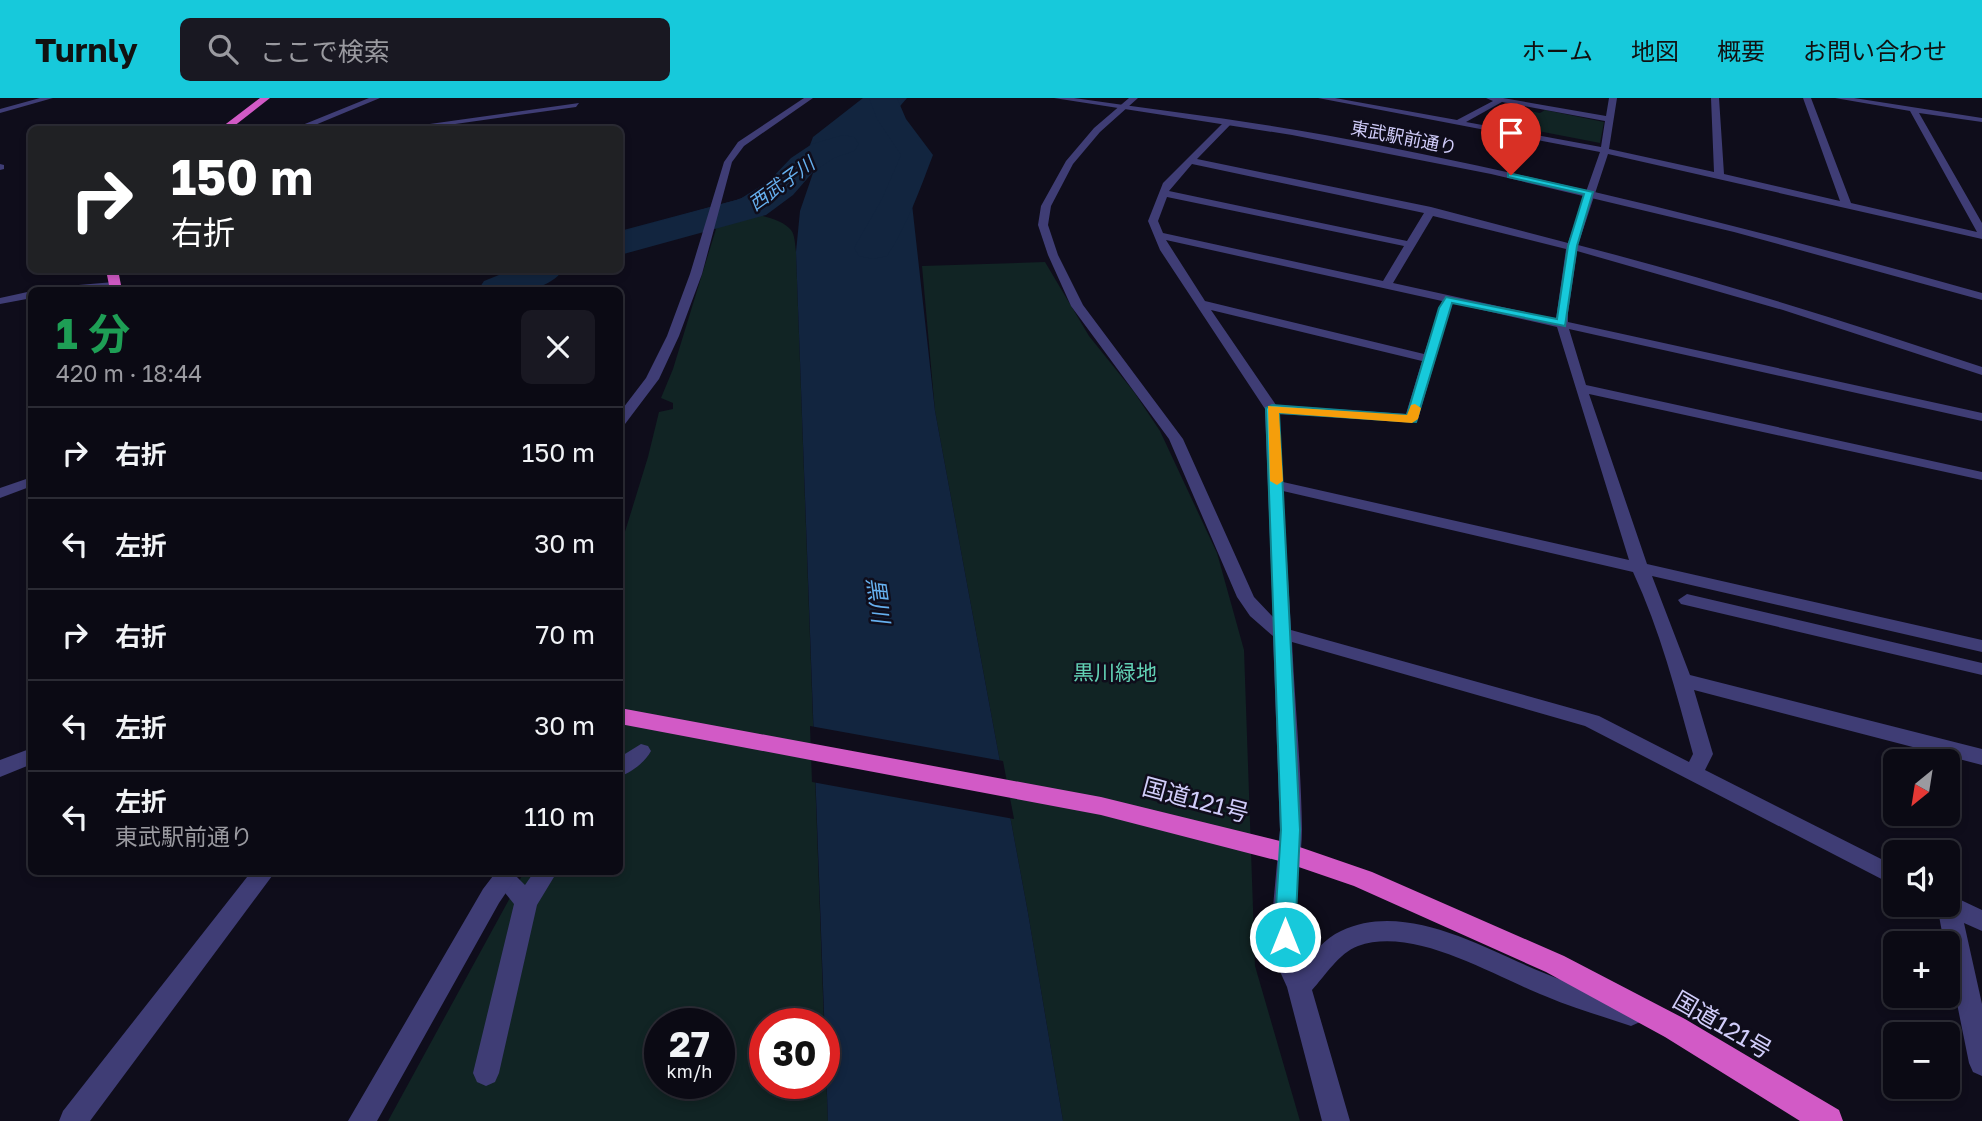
<!DOCTYPE html>
<html lang="ja">
<meta charset="utf-8">
<style>
:root{--surface:#0b0a14;--page:#191822;--text:#f1f3f6;--muted:#9a9aa0;--line:#2b2b34;--accent:#17c9db}
body{margin:0;font-family:"Golos Text","Noto Sans JP",sans-serif;background:var(--page);color:var(--text);height:100vh;display:flex;flex-direction:column;font-size:26px;white-space:nowrap}
*{box-sizing:border-box;margin:0}
p{font-size:23px;color:var(--muted)}
.icon{flex:none;width:38px;height:38px;fill:none;stroke:currentColor;stroke-width:2;stroke-linecap:round;stroke-linejoin:round}
.map{position:relative;flex:1;overflow:hidden}
.details{position:absolute;left:28px;top:189px;width:595px;height:588px;display:flex;flex-direction:column;background:var(--surface);border-radius:10px;box-shadow:0 4px 10px #0003,0 0 0 2px var(--line)}
.details>*{flex:none}
.banner{position:absolute;left:28px;top:28px;width:595px;height:147px;border-radius:10px;box-shadow:0 4px 10px #0003,0 0 0 2px var(--line);background:#202124;color:#fff;overflow:hidden}
.needle{width:46px;rotate:210deg}
.buttons{position:absolute;left:1883px;top:651px;display:grid;gap:14px}
.buttons a{display:grid;place-items:center;width:77px;height:77px;border-radius:10px;background:var(--surface);box-shadow:0 4px 10px #0003,0 0 0 2px var(--line);font-size:35px}
.speed{position:absolute;left:644px;top:910px;display:flex;gap:14px;font-size:35px;font-weight:700;text-align:center}
.speed>*{display:grid;place-content:center;width:91px;height:91px;border-radius:50%;background:var(--surface);box-shadow:0 4px 10px #0003,0 0 0 2px var(--line);line-height:1}
.speed small{font-size:18px;font-weight:400}
.speed .limit{border:10px solid #d22;background:#fff;color:#111}
.pin{position:absolute;display:grid;place-items:center;width:60px;height:60px;color:#fff;margin:-72px -30px;border-radius:50% 50% 50% 0;rotate:-45deg;box-shadow:0 0 7px #0007}
.pin .icon{rotate:45deg}
.me{position:absolute;width:77px;margin:-38px;rotate:0deg;stroke-linejoin:round;filter:drop-shadow(0 0 5px #0008)}
.turn{display:flex;align-items:center;gap:24px;height:147px;padding:0 28px;font-size:32px}
.turn .icon{width:91px;height:91px;stroke-width:2.5}
.turn b{display:block;font-size:49px;line-height:60px}
.round{display:grid;place-items:center;flex:none;width:74px;height:74px;border-radius:10px;background:var(--page)}
.summary{display:flex;align-items:center;justify-content:space-between;height:119px;padding:0 28px}
h1{font-size:42px;font-weight:700;line-height:52px;color:#1e9e55}
ul{padding:0;list-style:none}
li{display:flex;align-items:center;gap:21px;height:91px;padding:0 28px;border-top:2px solid var(--line)}
li div{flex:1}
li b{display:block;font-size:26px}
li em{font-style:normal}
header{display:flex;align-items:center;gap:42px;box-sizing:border-box;height:98px;padding:0 35px;background:var(--accent);color:#111}
header strong{font-size:33px}
nav{display:flex;gap:38px;margin-inline-start:auto;font-size:24px}
.search{width:490px;height:63px;background:var(--page);display:flex;align-items:center;gap:18px;box-sizing:border-box;padding:0 24px;border-radius:10px;color:var(--muted);font-size:26px}
.map>svg:first-child{display:block}
.green{fill:#112424;fill-rule:evenodd}
.water{fill:#12253f}
.pier{fill:#0f0d1b}
.lines{fill:none;stroke-linecap:round;stroke-linejoin:round}
.river{fill:#12253f;fill-rule:evenodd}
.pedestrian{fill:#3f3d75;fill-rule:evenodd}
.minor{fill:#3f3d75;fill-rule:evenodd}
.tertiary{fill:#3f3d75;fill-rule:evenodd}
.trunk{fill:#d25ac6;fill-rule:evenodd}
.route{fill:#17c9db;stroke:#0f838e;stroke-width:2}
.slow{fill:#f59e0b}
.labels{text-anchor:middle;dominant-baseline:central;stroke-width:5;stroke-linejoin:round;paint-order:stroke}
.far-street-label{font-size:18px;fill:#d1cdfa;stroke:#0f0d1b}
.far-water-label{font-size:19px;font-style:italic;fill:#66b0ef;stroke:#0f0d1b}
.park-label{font-size:21px;fill:#62d1b4;stroke:#0f0d1b}
.water-label{font-size:23px;font-style:italic;fill:#66b0ef;stroke:#0f0d1b}
.near-street-label{font-size:24px;fill:#d1cdfa;stroke:#0f0d1b}
</style>
<header>
<strong>Turnly</strong>
<div class="search"><svg class="icon" aria-label="search" viewBox="0 0 24 24"><circle cx="10" cy="10" r="6"/><path d="M15 15l6 6"/></svg>ここで検索</div>
<nav><a>ホーム</a><a>地図</a><a>概要</a><a>お問い合わせ</a></nav>
</header>
<div class="map">
<svg width="1982" height="1023" viewBox="0 0 1982 1023">
<rect width="100%" height="100%" fill="#0f0d1b"/>
<!-- green -->
<path class="green" d="M1545,12l59,12 -4,21 -92,-18 21,-14 11,2z
M737,115c14,-1 45,5 54,17 4,5 4,15 5,22l28,772h-59v59h59v-56l4,94h-440l136,-249h96v-324l28,-91 11,-45 14,-3v-6l-12,-5 12,-29 43,-140 6,-12zM660,926h59v59h-59z
M1045,164l44,74 45,56 26,39 57,122 27,97 11,316 45,155h-237l-35,-208 -93,-502 -13,-145z"/>
<!-- water -->
<path class="water" d="M863,0h44l-18,21 21,36 2,49 23,207 93,502 35,208h-235l-32,-869 4,-41 13,-38 -1,-5 -13,14 -49,23 -130,34v-8l116,-31 38,-14 33,-33 6,-16z"/>
<!-- pier -->
<path class="pier" d="M810,628l193,35 11,58 -202,-37z"/>
<g class="lines">
<!-- river -->
<path class="river" d="M869,0h28l9,21 27,36c-13,34 -26,71 -46,101l-14,3 -14,-3 -5,-8 28,-49 19,-44 -24,-36z
M843,37l11,2 5,7 -5,7 -20,7 -21,14 -20,23 -27,20 -146,40v-23l120,-33 29,-18 22,-23 21,-14z
M511,172h52c-18,25 -57,22 -85,20l6,-9z"/>
<!-- pedestrian -->
<path class="pedestrian" d="M1687,496l295,69v12l-301,-71 -3,-4z
M641,646l7,2 3,5c-6,11 -20,22 -31,25v-19z
M496,774h16l13,13 9,-13h23l-20,33 -38,168 -4,9 -9,4 -9,-4 -4,-9 41,-169 -21,-26z"/>
<!-- minor -->
<path class="minor" d="M40,0h13l-53,15v-4z
M369,0h11l-77,32h-13z
M804,0h9l-69,48 -12,16 -30,112 -23,62 -20,43 -34,45 -5,1v-13l26,-34 21,-42 23,-62 34,-112 14,-20z
M1129,0h9l-38,34 -27,32 -22,42 -3,19 10,30 25,50 100,134 71,158 19,20 -8,-208 -105,-159 -12,-29 15,-38 63,-63 7,2 -36,37 234,48 137,36 32,-91 -282,-54h17l122,22 36,-19 -7,-3h17l103,18 3,-18h8l-8,51 105,23 -3,-74h8l5,76 116,27 -37,-103h8l40,105 126,29 -67,-121 -75,-13h19l128,20v4l-63,-9 63,110v16l-374,-85 -30,91c136,35 270,77 404,122v8l-199,-65 -206,-59 -9,62v9l414,91v8l-413,-92 17,56 396,87v8l-393,-86 58,170 335,76v12l-330,-76 38,99 292,74v16l-288,-75 19,64 -8,16 190,96v20l-310,-160 -293,-84c3,62 9,125 10,187 0,40 -17,101 0,138 11,-13 23,-29 39,-36 65,-31 144,18 203,42 31,13 64,21 96,33l4,8 -4,8 -9,4c-29,-10 -58,-18 -86,-30 -52,-20 -130,-70 -187,-50 -19,7 -33,30 -46,44l38,131h-28l-35,-134 -14,-31 -1,-38 8,-88 -7,-194 -23,-20 -13,-19 -68,-158 -98,-133 -23,-51 -10,-30 3,-19 25,-45 28,-33zM1502,4l103,19 -4,26 -135,-25zM1192,66l232,49 -17,28 -238,-50zM1167,99l237,49 -21,35 -220,-48 -5,-12zM1433,118l133,33 -10,70 -163,-36zM1166,142l276,61 -18,53 -219,-53zM1452,205l105,24 72,233 -346,-78 -4,-68 138,8zM1211,212l211,51 -16,53 -130,-9zM1283,393l350,81c27,58 43,120 60,182l-4,8 -90,-46 -308,-86z
M579,5l-3,4 -163,23h-26z
M0,66l4,1v4l-4,1z
M114,184l6,3 -2,2 -69,3 6,-3z
M32,193v7l-32,6v-6z
M32,379v9l-32,12v-10z
M32,650v16l-32,13v-17z
M496,774h24l-21,31 -122,218h-29l135,-232z
M1948,796l34,16v21l-18,-8 18,81v72l-9,-4 -4,-9 -21,-104v-16h-4l-7,-38h11z"/>
<!-- tertiary -->
<path class="tertiary" d="M1054,0h20c84,12 168,22 251,37 222,41 440,97 657,158v7l-248,-68 -243,-58 -199,-39z
M251,774h24l-185,249h-31l4,-10z"/>
<!-- trunk -->
<path class="trunk" d="M260,0h10l-41,32h-11z
M106,172h12l4,20h-12z
M620,610l481,89 187,46 84,29 192,84 121,63 154,91 4,11h-43l-135,-84 -119,-65 -192,-86 -67,-23 -186,-48 -481,-91z"/>
</g>
<!-- route -->
<path class="route" d="M1508,75l85,19 -16,54 -12,80 -113,-23 -36,119 -137,-9 21,417 -5,107 -3,6 -7,3 -8,-3 -3,-6 7,-107 -15,-422 6,-3 135,10 32,-107 7,-11 111,22 11,-73 16,-52 -76,-17z"/>
<!-- slow -->
<path class="slow" d="M1415,306l6,4 -3,11 -6,4 -133,-10 4,68 -6,4 -7,-4 -2,-75 139,9 4,-10z"/>
<g class="labels">
<!-- far-street labels -->
<g class="far-street-label">
<text transform="translate(1404 39) rotate(11)">東武駅前通り</text>
</g>
<!-- far-water labels -->
<g class="far-water-label">
<text transform="translate(781 85) rotate(-36)">西武子川</text>
</g>
<!-- park labels -->
<g class="park-label">
<text x="1115" y="574">黒川緑地</text>
</g>
<!-- water labels -->
<g class="water-label">
<text transform="translate(879 502) rotate(82)">黒川</text>
</g>
<!-- near-street labels -->
<g class="near-street-label">
<text transform="translate(1196 701) rotate(15)">国道121号</text>
<text transform="translate(1723 926) rotate(30)">国道121号</text>
</g>
</g>
</svg>
<div class="buttons">
<a><svg class="needle" viewBox="-14 -14 28 28"><path d="M0-13l5 13h-10z" fill="#e53935"/><path d="M0 13l5-13h-10z" fill="#9a9aa0"/></svg></a>
<a><svg class="icon" aria-label="sound" viewBox="0 0 24 24"><path d="M4 9h4l5-4v14l-5-4H4zM17 9q2 3 0 6"/></svg></a>
<a>+</a>
<a>−</a>
</div>
<div class="speed"><div>27<small>km/h</small></div><div class="limit">30</div></div>
<div class="pin" style="left:1511px;top:77px;background:#d93025"><svg class="icon" aria-label="arrive" viewBox="0 0 24 24"><path d="M6 21V4h12l-3 4 3 4H6"/></svg></div>
<svg class="me" style="left:1285px;top:839px" viewBox="-20 -20 40 40"><circle r="17" fill="#17c9db" stroke="#fff" stroke-width="3"/><path d="M0-11L8 9 0 5-8 9z" fill="#fff"/></svg>
<div class="banner">
<div class="turn"><svg class="icon" aria-label="right" viewBox="0 0 24 24"><path d="M7 20v-9h11M14 6l5 5-5 5"/></svg><div><b>150 m</b>右折</div></div>
</div>
<section class="details">
<div class="summary"><div><h1>1 分</h1><p>420 m · 18:44</p></div><a class="round"><svg class="icon" aria-label="close" viewBox="0 0 24 24"><path d="M6 6l12 12M18 6L6 18"/></svg></a></div>
<ul>
<li><svg class="icon" aria-label="right" viewBox="0 0 24 24"><path d="M7 20v-9h11M14 6l5 5-5 5"/></svg><div><b>右折</b></div><em>150 m</em></li>
<li><svg class="icon" aria-label="left" viewBox="0 0 24 24"><path d="M17 20v-9H6M10 6l-5 5 5 5"/></svg><div><b>左折</b></div><em>30 m</em></li>
<li><svg class="icon" aria-label="right" viewBox="0 0 24 24"><path d="M7 20v-9h11M14 6l5 5-5 5"/></svg><div><b>右折</b></div><em>70 m</em></li>
<li><svg class="icon" aria-label="left" viewBox="0 0 24 24"><path d="M17 20v-9H6M10 6l-5 5 5 5"/></svg><div><b>左折</b></div><em>30 m</em></li>
<li><svg class="icon" aria-label="left" viewBox="0 0 24 24"><path d="M17 20v-9H6M10 6l-5 5 5 5"/></svg><div><b>左折</b><p>東武駅前通り</p></div><em>110 m</em></li>
</ul>
</section>
</div>
